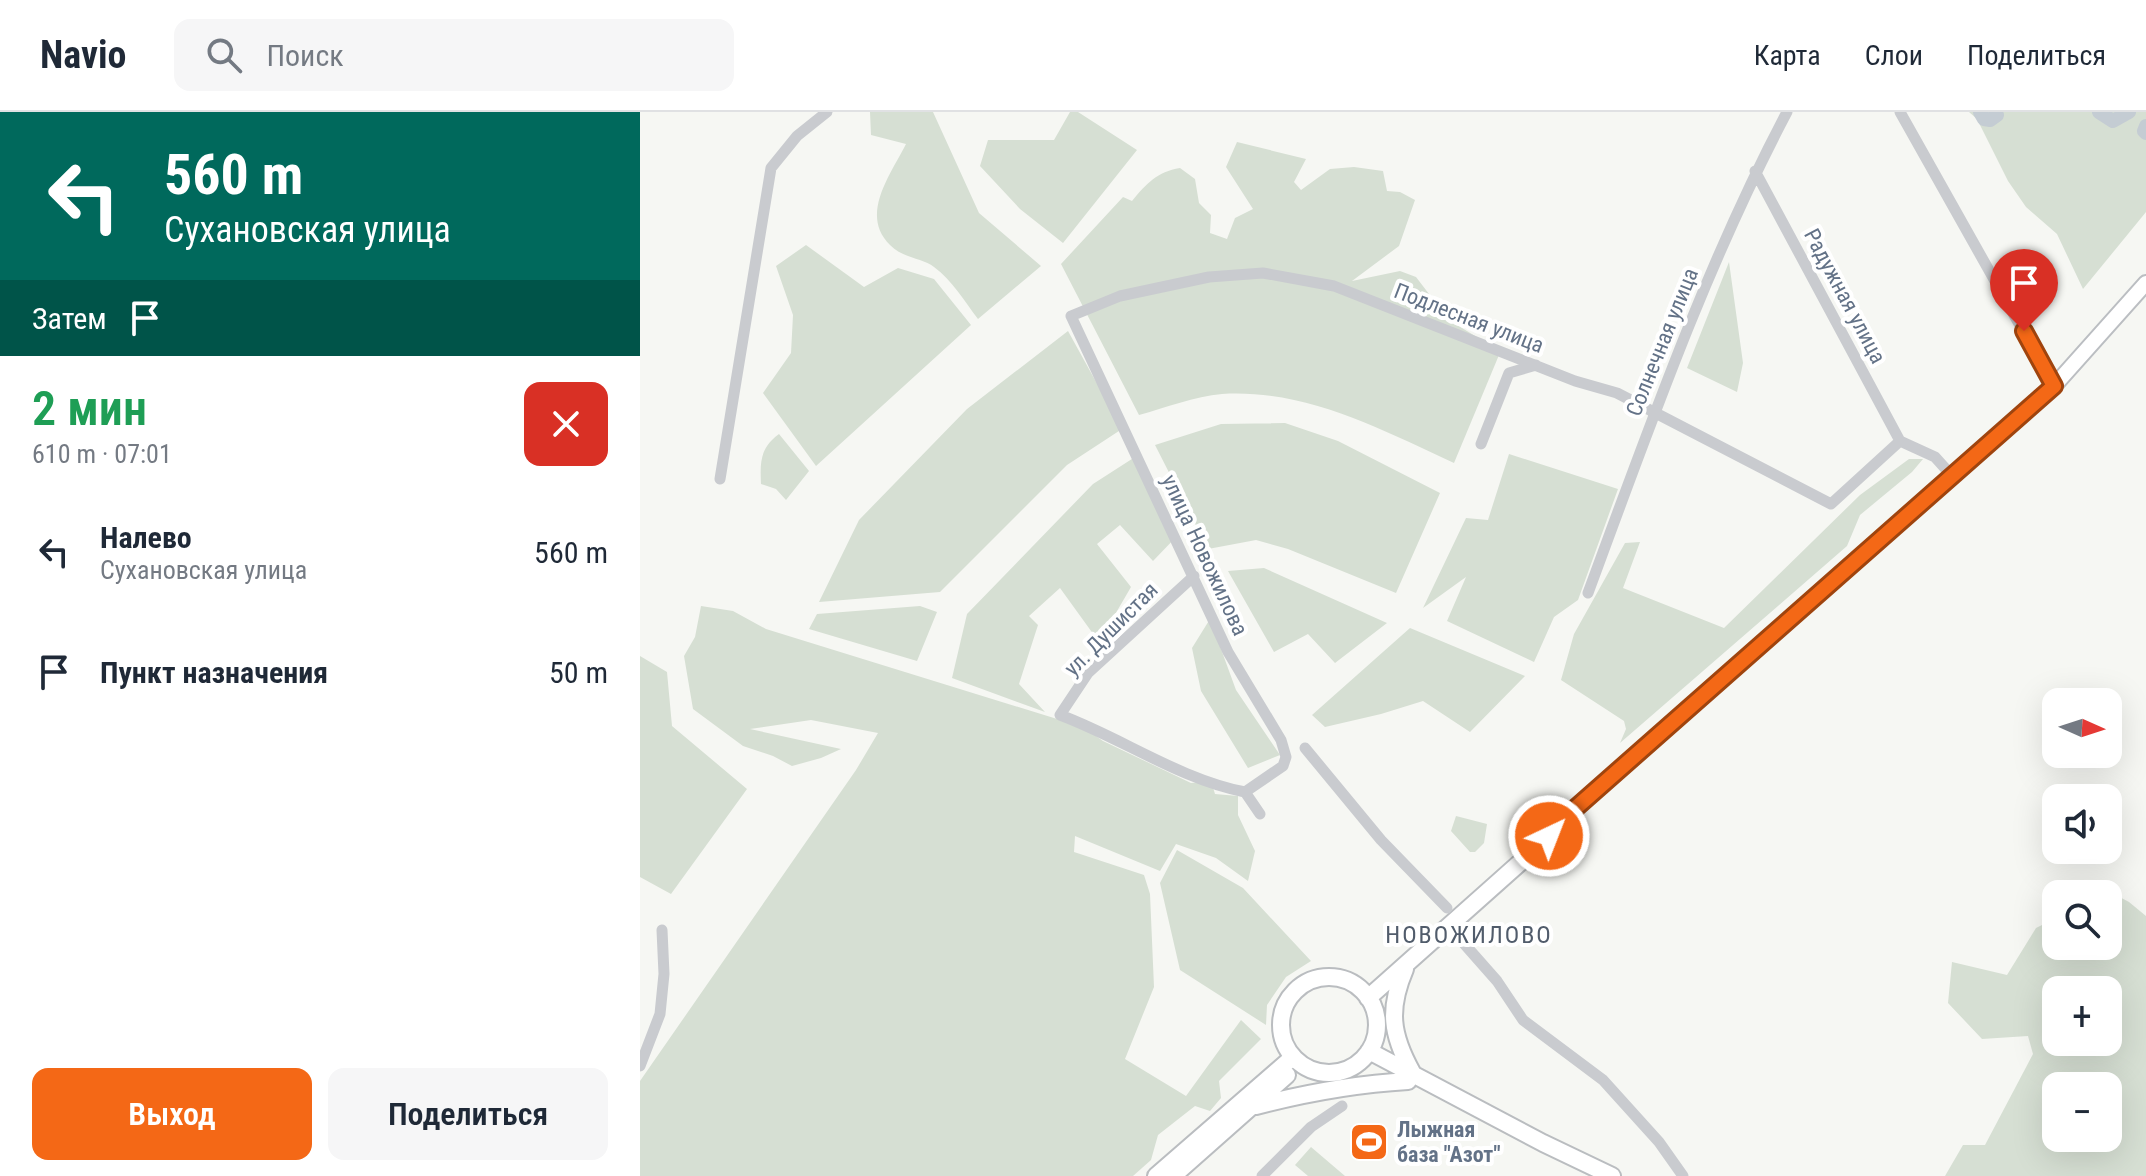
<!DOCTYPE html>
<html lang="ru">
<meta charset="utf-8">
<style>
:root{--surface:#fff;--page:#f6f6f7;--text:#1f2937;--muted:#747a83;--line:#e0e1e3;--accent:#f46816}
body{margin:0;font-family:"Roboto Condensed",sans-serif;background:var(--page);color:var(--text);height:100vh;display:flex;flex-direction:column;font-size:30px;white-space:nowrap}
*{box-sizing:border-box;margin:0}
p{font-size:26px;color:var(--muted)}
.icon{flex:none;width:44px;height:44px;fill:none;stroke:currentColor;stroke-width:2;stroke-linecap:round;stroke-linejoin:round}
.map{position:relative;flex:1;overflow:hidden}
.side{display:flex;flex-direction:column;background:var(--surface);width:640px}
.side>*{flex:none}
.top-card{background:#00695c;color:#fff;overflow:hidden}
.needle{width:52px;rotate:93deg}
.fabs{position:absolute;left:1402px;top:576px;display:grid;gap:16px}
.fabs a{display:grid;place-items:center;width:80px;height:80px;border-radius:16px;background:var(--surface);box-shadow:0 8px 32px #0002;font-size:40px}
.pin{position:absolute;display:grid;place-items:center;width:68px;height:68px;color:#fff;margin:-82px -34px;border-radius:50% 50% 50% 0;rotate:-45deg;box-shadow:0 0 8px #0007}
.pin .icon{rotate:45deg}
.me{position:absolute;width:88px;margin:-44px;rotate:43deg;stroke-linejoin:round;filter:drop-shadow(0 0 6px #0008)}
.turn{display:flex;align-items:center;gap:28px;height:168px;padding:0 32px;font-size:36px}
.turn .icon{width:104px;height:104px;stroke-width:2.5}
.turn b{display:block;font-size:56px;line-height:68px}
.then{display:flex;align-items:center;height:76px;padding:0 32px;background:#0003;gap:16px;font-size:30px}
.round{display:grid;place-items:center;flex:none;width:84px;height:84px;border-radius:16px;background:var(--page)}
.headline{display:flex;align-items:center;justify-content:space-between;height:136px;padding:0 32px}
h1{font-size:48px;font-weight:600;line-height:60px;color:#1e9e55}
.button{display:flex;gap:16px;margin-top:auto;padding:16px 32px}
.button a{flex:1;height:92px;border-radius:16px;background:var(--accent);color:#fff;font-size:32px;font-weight:600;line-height:92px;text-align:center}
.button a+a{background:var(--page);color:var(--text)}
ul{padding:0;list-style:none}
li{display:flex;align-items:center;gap:24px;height:120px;padding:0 32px}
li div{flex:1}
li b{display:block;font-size:30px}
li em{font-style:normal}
header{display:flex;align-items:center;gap:48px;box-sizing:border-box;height:112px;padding:0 40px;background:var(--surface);border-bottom:2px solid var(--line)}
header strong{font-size:38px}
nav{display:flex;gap:44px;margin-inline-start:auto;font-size:28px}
.search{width:560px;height:72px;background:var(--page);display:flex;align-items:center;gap:20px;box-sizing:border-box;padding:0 28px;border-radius:16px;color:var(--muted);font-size:30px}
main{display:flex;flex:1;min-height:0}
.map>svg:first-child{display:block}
.green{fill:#d6dfd3;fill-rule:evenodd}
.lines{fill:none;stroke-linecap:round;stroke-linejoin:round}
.river{stroke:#c4ccd3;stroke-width:14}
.major-casing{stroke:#bbbec2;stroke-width:18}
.highway-casing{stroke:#babdc0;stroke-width:20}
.minor{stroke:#c9cbcf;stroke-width:11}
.major{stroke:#fff;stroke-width:14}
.highway{stroke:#fff;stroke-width:16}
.route-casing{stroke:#9f440e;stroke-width:20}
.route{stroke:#f46816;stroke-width:14}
.labels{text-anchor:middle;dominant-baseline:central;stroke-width:8;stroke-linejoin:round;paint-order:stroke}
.street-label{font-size:22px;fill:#637287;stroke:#fff}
.poi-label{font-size:22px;font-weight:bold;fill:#637287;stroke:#fff;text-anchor:start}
.neighbourhood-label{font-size:24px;letter-spacing:2px;fill:#515c6b;stroke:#fff}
</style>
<header>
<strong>Navio</strong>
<div class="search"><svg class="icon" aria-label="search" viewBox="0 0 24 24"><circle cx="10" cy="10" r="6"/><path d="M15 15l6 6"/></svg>Поиск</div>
<nav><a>Карта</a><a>Слои</a><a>Поделиться</a></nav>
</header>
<main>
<section class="side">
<div class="top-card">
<div class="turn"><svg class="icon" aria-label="left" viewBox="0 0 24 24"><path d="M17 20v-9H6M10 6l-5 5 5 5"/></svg><div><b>560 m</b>Сухановская улица</div></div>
<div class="then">Затем<svg class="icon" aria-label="arrive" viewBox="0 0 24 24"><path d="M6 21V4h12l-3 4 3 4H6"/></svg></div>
</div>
<div class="headline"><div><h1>2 мин</h1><p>610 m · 07:01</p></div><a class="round" style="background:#d93025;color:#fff"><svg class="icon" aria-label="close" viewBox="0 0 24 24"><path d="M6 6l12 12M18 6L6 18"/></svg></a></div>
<ul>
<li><svg class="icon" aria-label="left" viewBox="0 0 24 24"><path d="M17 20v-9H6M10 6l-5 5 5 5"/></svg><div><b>Налево</b><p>Сухановская улица</p></div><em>560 m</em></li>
<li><svg class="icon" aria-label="arrive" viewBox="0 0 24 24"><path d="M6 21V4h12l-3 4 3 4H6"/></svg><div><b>Пункт назначения</b></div><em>50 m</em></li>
</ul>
<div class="button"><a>Выход</a><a>Поделиться</a></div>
</section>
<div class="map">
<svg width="1506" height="1064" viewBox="0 0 1506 1064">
<rect width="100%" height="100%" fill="#f6f7f3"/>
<!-- green -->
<path class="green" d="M230,0h63l46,101 62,53 -63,53c-13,-17 -26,-39 -44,-52 -11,-9 -30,-8 -44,-22 -31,-30 1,-71 16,-101l-35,-9z
M430,0h8l59,38 -74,93 -43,-34 -40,-43 8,-26h66z
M1329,0h177v100l-63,77 -26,-55 -31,-27 -18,-26 -31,-62z
M597,30l69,17 -12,23 7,8 29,-21 24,-2 29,4 4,20 13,1 15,8 -16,46 -47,35 48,-10 16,6 33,43 31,19 19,16 -45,108c-74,-34 -148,-74 -232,-69 -27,2 -57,14 -83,21l-78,-151 62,-67 9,4c15,-18 25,-29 48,-33l15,11 4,24 12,12 -1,18 17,6 8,-21 18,-9 -27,-42z
M166,133l58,42 34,-19 36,11 37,46 -155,141 -53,-73 28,-40 2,-38 -17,-49z
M1089,150l14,101 -6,29 -50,-24z
M428,219l54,98 -55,36 -127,127 -121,10 40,-82 108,-111z
M645,311l53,18 102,52 -44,100 -108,-44 -32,-9 -48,9 -53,-104 66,-21z
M139,322l30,37 -23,29 -10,-11 -15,-5c-1,-22 -1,-36 18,-50z
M869,342l109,35 -40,111 -24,17 -20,45 -87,-41 19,-44 -43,31 43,-90 22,2z
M495,345l43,78 -25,26 -33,-36 -23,19 34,43 -32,55 -39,-54 -31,28 9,9 -19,59 26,28 -93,-34 15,-64 126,-130z
M1269,347h14l-11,13 -52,43 -13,31 -227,197 6,-14 -2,-8 -63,-41 13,-46 51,-91 15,-1 -17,46 101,40 136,-133z
M624,456l123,55 -52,40 -27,-29 -34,18 -46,-81z
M61,494l32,5 33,18 317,98 20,14 88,42 20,-2 4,13 23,2v19l17,36 -7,30 -32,-23 -40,-14 -16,27 -85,-35 -1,16 70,23 6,19 4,93 -29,72 61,37 55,-76 20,19 -42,42 2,17 -11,13 -15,-5 -37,29 -7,25 -18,16h-493v-95l216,-311 22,-37 -67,-13 -61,9 91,20 -20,9 -29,8 -19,-10 -30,-10 -50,-37 -9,-53 11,-19z
M280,494l17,6 -20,49 -108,-32 8,-15z
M570,507l26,71 44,65 -32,13 -47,-77 -9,-43z
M770,516l115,48 -55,56 -47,-31 -42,13 -56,13 -13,-12z
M0,544l27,16 5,54 75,63 -76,105 -31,-17z
M816,704l31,8 -3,19 -9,9h-5l-19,-21z
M537,738l66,38 68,73 -25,16 -19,28 -1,20 -86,-55 -20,-87z
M1459,774l30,16 17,14v260h-201l18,-31h22l48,-91 -5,-18 -46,3 -34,-36 4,-41 55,13 29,-47 20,-10v28h52v-52h-30l1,-3zM1416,878h52v52h-52zM1416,974h52v52h-52z
M671,1035l34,29h-37l-13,-11z"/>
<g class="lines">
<!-- river -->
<path class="river" d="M1340,0l4,7 6,1 7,-5
M1459,0l14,9 16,-9
M1506,14l-2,5 2,2"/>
<!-- major casing -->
<g class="major-casing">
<path id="major" d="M930,701l484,-427 92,-103"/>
</g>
<!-- highway casing -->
<g class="highway-casing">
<path id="highway" d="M765,857c-17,40 -14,65 7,103
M641 913a48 48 0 1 1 96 0a48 48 0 1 1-96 0Z
M728,886l201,-179 1,-6
M729,939l174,92 69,33
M616,994c50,-13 100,-22 152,-25
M516,1064l137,-119
M533,1064l114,-101"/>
</g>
<!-- minor -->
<path class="minor" d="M1260,0l154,274
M1115,59l145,270
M1260,329l35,16 18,20
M841,332l28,-71 27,-8
M80,367l51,-311 26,-32 30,-24
M554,464l-106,97 -28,42c62,23 119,64 185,77
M948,481c60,-162 118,-328 199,-481
M665,636l76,92 66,68
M605,680l38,-26 3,-9 -5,-17 -53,-88 -157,-336 49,-20 89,-19 54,-4 71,13 241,95 42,12 214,111 69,-63
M605,680l15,22
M812,818l45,51 26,39 80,60 56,62 24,34
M0,954l20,-52 4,-40 -2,-44
M622,1064l49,-49 31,-21"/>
<!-- major -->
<use href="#major" class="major"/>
<!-- highway -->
<use href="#highway" class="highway"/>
</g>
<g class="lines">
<!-- route casing -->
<g class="route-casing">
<path id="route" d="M909,724l20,-17 1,-6 484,-427 -30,-55"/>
</g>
<!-- route -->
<use href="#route" class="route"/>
</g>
<!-- icons -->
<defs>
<g id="stadium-square" transform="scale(2)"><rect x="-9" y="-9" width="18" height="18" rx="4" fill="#f46816" stroke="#fff"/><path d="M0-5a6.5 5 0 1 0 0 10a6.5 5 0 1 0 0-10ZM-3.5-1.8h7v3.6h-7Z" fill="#fff"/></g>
</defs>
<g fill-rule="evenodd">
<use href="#stadium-square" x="729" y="1030"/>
</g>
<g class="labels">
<!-- street labels -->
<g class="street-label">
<text transform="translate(1205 184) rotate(62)">Радужная улица</text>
<text transform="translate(829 206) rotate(21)">Подлесная улица</text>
<text transform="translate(1022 230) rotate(-68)">Солнечная улица</text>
<text transform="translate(565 443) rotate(65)">улица Новожилова</text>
<text transform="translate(471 517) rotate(-45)">ул. Душистая</text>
</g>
<!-- poi labels -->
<g class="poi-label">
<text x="757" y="1017">Лыжная<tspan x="757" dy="25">база "Азот"</tspan></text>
</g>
<!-- neighbourhood labels -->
<g class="neighbourhood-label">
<text x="829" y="823">НОВОЖИЛОВО</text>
</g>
</g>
</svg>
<div class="fabs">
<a><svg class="needle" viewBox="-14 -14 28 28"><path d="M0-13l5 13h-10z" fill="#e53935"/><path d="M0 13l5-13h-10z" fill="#747a83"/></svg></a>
<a><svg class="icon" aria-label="sound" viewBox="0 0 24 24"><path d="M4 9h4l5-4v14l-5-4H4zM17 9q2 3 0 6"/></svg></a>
<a><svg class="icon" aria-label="search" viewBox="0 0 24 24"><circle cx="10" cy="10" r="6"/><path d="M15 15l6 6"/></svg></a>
<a>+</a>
<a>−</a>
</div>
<div class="pin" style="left:1384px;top:219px;background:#d93025"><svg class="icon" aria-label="arrive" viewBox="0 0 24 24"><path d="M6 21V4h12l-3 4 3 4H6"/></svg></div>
<svg class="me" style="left:909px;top:724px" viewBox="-20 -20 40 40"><circle r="17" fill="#f46816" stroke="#fff" stroke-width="3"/><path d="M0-11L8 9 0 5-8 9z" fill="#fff"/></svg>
</div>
</main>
